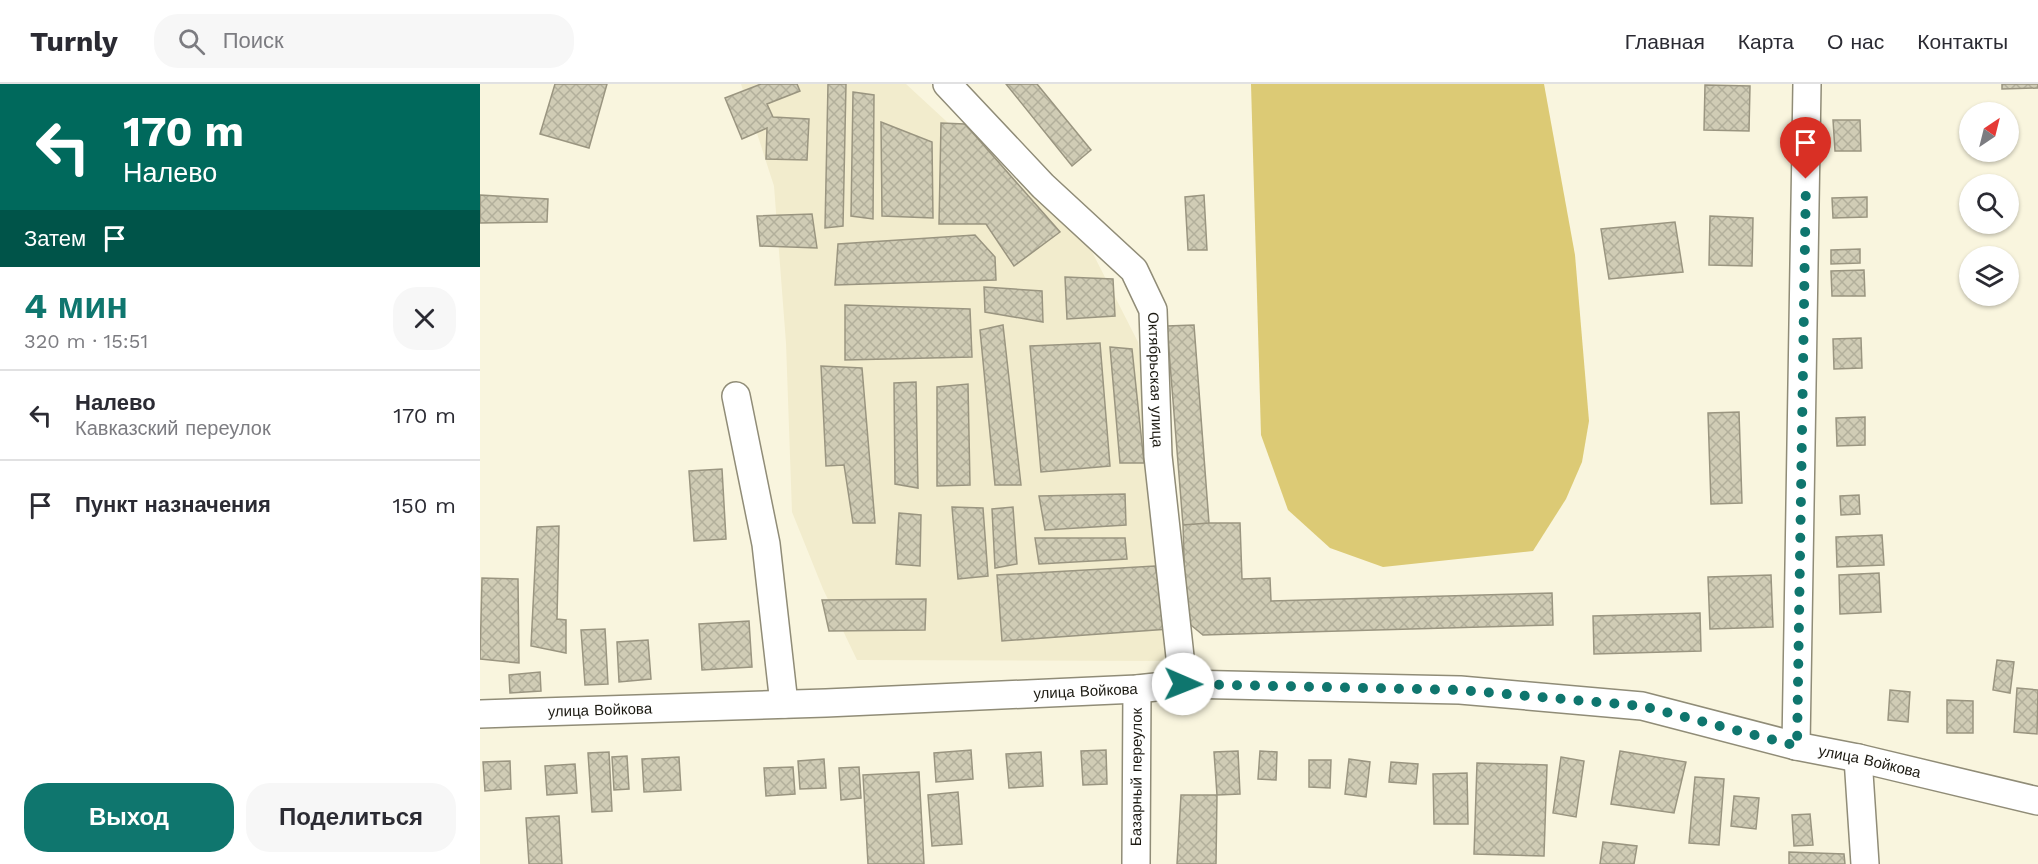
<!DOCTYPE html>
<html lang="ru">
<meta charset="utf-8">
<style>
:root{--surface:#fff;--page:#f7f7f7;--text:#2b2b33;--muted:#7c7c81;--line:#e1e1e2;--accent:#0f766e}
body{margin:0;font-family:"Work Sans",sans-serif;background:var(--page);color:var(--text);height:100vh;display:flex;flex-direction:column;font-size:22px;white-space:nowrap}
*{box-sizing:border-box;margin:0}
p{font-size:20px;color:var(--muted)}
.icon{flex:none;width:33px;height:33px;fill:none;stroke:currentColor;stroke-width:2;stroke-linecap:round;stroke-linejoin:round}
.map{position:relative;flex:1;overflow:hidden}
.side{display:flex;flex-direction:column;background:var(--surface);width:480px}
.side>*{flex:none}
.top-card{background:#00695c;color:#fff;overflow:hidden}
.needle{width:39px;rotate:35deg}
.controls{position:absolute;left:1479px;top:18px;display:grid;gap:12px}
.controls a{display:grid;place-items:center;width:60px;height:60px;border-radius:50%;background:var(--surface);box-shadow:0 2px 4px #0004;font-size:30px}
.pin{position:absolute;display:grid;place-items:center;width:51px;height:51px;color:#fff;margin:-62px -26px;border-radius:50% 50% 50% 0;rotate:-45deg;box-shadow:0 0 6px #0007}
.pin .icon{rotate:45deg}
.me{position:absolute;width:66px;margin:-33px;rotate:91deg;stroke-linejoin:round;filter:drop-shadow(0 0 4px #0008)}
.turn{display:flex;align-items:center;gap:21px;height:126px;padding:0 24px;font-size:27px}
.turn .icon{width:78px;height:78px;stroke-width:2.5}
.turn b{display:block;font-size:42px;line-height:51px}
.then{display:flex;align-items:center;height:57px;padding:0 24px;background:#0003;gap:12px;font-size:22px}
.round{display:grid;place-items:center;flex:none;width:63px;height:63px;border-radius:24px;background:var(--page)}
.overview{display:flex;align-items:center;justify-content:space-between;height:102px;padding:0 24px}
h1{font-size:36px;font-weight:700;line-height:45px;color:var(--accent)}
.button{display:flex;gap:12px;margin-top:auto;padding:12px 24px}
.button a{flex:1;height:69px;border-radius:24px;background:var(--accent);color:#fff;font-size:24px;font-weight:700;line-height:69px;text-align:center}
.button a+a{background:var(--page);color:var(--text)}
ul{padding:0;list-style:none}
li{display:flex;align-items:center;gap:18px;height:90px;padding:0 24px;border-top:2px solid var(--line)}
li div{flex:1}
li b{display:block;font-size:22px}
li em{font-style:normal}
header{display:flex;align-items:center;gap:36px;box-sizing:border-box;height:84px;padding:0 30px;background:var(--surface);border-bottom:2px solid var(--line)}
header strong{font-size:28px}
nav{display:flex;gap:33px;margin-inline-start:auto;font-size:21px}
.search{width:420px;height:54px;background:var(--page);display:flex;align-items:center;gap:15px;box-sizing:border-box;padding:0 21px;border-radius:24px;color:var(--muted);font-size:22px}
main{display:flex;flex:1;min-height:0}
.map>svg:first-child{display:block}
.built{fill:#f2eccd}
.pitch{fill:#dcca75}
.building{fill:url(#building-cross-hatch);stroke:#9a9580;stroke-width:1.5}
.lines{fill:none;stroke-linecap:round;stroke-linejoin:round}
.minor-casing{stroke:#908c77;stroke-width:30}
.minor{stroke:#fff;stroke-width:27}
.route{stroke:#0f766e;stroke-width:10;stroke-dasharray:0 18}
.labels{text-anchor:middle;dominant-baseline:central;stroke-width:6;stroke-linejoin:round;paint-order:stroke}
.street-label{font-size:15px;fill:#1c1a12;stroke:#fff}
</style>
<header>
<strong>Turnly</strong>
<div class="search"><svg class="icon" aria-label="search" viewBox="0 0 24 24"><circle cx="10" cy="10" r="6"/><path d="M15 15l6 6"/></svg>Поиск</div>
<nav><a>Главная</a><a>Карта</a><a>О нас</a><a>Контакты</a></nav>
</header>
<main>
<section class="side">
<div class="top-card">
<div class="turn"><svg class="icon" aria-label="left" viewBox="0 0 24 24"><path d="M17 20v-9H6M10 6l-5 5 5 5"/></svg><div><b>170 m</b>Налево</div></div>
<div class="then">Затем<svg class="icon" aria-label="arrive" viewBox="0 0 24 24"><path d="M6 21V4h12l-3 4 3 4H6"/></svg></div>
</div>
<div class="overview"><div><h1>4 мин</h1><p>320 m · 15:51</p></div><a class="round"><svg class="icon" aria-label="close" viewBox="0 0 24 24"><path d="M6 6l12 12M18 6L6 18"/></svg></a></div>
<ul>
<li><svg class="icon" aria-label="left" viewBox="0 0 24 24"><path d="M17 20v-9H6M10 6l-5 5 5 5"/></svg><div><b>Налево</b><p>Кавказский переулок</p></div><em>170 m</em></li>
<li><svg class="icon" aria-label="arrive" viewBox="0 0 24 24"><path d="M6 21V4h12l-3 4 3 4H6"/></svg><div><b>Пункт назначения</b></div><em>150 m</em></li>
</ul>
<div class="button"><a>Выход</a><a>Поделиться</a></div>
</section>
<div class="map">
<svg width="1558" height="780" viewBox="0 0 1558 780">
<defs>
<pattern id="building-cross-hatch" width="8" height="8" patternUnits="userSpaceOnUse" patternTransform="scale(1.5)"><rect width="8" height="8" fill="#d0ccb5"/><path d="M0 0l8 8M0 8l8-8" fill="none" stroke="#b2af9b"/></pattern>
</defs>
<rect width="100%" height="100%" fill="#f9f5de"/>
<!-- built -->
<path class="built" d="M261,0h165l65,60 116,98 51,100 35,319 -316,-1 -34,-71 -31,-77 -6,-169 -12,-157z"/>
<!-- pitch -->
<path class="pitch" d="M771,0h293l31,171 14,166 -7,41 -16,37 -33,52 -150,16 -53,-19 -42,-38 -27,-75z"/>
<!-- building -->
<path class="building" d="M75,0h52l-18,64 -49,-14z
M281,0h36l3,7 -33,13 6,13 36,2 -2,41 -41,-1 1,-31 -25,11 -17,-41z
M348,0h18l-3,142 -18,2z
M526,0h31l54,66 -19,16z
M1522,0h36v4l-36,1z
M1225,1l45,1 -1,45 -45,-1z
M373,8l21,3 -1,124 -22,-3z
M1353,36h27l1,31h-26z
M401,38l51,20 1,76 -51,-2z
M461,39l24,1 95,108 -46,34 -28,-42h-47z
M0,111l68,4 -1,23 -67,1z
M724,111l3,55h-19l-3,-53z
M1387,113v20l-34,1 -1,-20z
M332,130l5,34 -57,-2 -3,-30z
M1230,132l43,2 -1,48 -43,-1z
M1195,138l8,50 -74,7 -8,-50z
M495,151l20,22 1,23 -161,5 3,-41z
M1380,165v14l-29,1v-14z
M1384,186l1,26h-33l-1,-25z
M585,193l48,2 2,37 -48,3z
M504,203l58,4 1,31 -58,-10z
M365,221l125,4 2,48 -127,3z
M523,241l18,160h-26l-15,-155z
M714,241l15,198 -26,2 -16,-199z
M1381,254l1,30 -28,1 -1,-30z
M620,259l10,123 -69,6 -11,-126z
M630,263l22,2 12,114h-24z
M341,282l41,2 13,155h-22l-9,-58 -18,1z
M436,298l2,106 -23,-4 -1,-101z
M488,300l2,101 -33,1v-99z
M1259,328l3,91 -31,1 -3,-91z
M1385,333v28l-28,1 -1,-28z
M242,385l4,70 -32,2 -5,-70z
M645,410l1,31 -81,5 -6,-34z
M1379,411l1,19 -19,1 -1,-19z
M472,423l31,1 5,68 -30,3z
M533,423l4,57 -22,4 -3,-59z
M419,429l22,2 -1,51 -24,-2z
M729,439h31l2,56 28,-1 1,23 281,-8 1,32 -350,10 -17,-14 -3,-96z
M79,442l-2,93 9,1v33l-35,-7 6,-119z
M1402,451l2,30 -47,2 -1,-30z
M555,454h90l2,21 -88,5z
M675,482l14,63 -167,12 -5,-66z
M1399,489l2,39 -41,2 -1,-39z
M1291,491l2,52 -63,2 -2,-52z
M2,494l36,1 1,84 -39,-4z
M446,515l-1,31 -96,1 -7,-31z
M1220,529l1,38 -107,3 -1,-38z
M269,537l3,46 -50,3 -3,-46z
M125,545l3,55 -23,1 -4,-55z
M168,556l3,39 -32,3 -2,-40z
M1517,576l17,2 -4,31 -17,-3z
M60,588l1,19 -31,2 -1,-18z
M1537,604l21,2 -1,44 -23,-2z
M1410,606l20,2 -2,30 -20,-2z
M1467,616l26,1v32h-26z
M491,666l2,29 -37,3 -2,-29z
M626,666l1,34 -24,1 -2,-34z
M758,667l2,43 -23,1 -3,-43z
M780,667l17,1 -1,28 -18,-1z
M1140,667l66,11 -12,51 -63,-9z
M129,668l3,59 -20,1 -4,-59z
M561,668l2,34 -34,2 -3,-34z
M147,672l2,33 -15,1 -2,-33z
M199,673l2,33 -37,2 -2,-33z
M1081,673l23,4 -8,56 -23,-4z
M344,675l2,29 -26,1 -2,-28z
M869,675l21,3 -4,35 -21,-3z
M829,676h22l-1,28 -21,-1z
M30,677l1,28 -26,2 -2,-29z
M911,678l27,2 -2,20 -27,-2z
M997,679l70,2 -3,91 -70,-2z
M95,680l2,29 -30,2 -2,-29z
M313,683l2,27 -29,2 -2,-28z
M379,683l2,31 -20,2 -2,-32z
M439,688l5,92h-56l-5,-89z
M987,689l1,51h-34l-1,-50z
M1215,693l29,2 -5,66 -30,-2z
M478,708l4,52 -30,2 -4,-51z
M701,711h36l-1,69h-39z
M1254,712l25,2 -3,31 -25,-3z
M1330,730l3,31 -19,1 -2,-31z
M79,732l3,48h-33l-3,-46z
M1123,758l34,4 -3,18h-34z
M1309,768l55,2 1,10h-56z"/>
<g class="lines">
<!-- minor casing -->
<g class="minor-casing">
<g id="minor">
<path id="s1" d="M467,0l96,102 91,84 19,40 5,146 25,228"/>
<path d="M256,312l30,148 18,160"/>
<path id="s2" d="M0,630l346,-11 311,-14 46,-5 277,6 182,16 154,40 62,12 180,43"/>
<path d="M1316,662l11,-662"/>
<path d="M1378,674l7,106"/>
<path id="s3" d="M656,780l1,-175"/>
</g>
</g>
<!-- minor -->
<use href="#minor" class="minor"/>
</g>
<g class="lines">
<!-- route -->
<path class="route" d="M703,600l277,6 182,16 155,40 9,-567"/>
</g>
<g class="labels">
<!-- street labels -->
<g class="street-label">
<text stroke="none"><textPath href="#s1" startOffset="378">Октябрьская улица</textPath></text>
<text stroke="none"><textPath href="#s2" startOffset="606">улица Войкова</textPath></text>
<text stroke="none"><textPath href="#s2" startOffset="120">улица Войкова</textPath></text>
<text stroke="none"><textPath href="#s2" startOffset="1398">улица Войкова</textPath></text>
<text stroke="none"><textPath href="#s3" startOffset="87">Базарный переулок</textPath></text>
</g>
</g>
</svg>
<div class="controls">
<a><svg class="needle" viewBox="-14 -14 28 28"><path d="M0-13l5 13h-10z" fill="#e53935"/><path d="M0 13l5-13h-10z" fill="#7c7c81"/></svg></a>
<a><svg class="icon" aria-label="search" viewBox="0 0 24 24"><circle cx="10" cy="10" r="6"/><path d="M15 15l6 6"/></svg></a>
<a><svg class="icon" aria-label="layers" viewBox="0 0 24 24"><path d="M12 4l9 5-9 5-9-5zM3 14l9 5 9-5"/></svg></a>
</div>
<div class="pin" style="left:1326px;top:95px;background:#d93025"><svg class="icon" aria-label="arrive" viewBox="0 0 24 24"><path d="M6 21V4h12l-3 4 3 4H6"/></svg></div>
<svg class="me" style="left:703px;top:600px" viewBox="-20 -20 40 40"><circle r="19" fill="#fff"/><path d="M0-13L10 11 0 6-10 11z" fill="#0f766e"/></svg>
</div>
</main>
